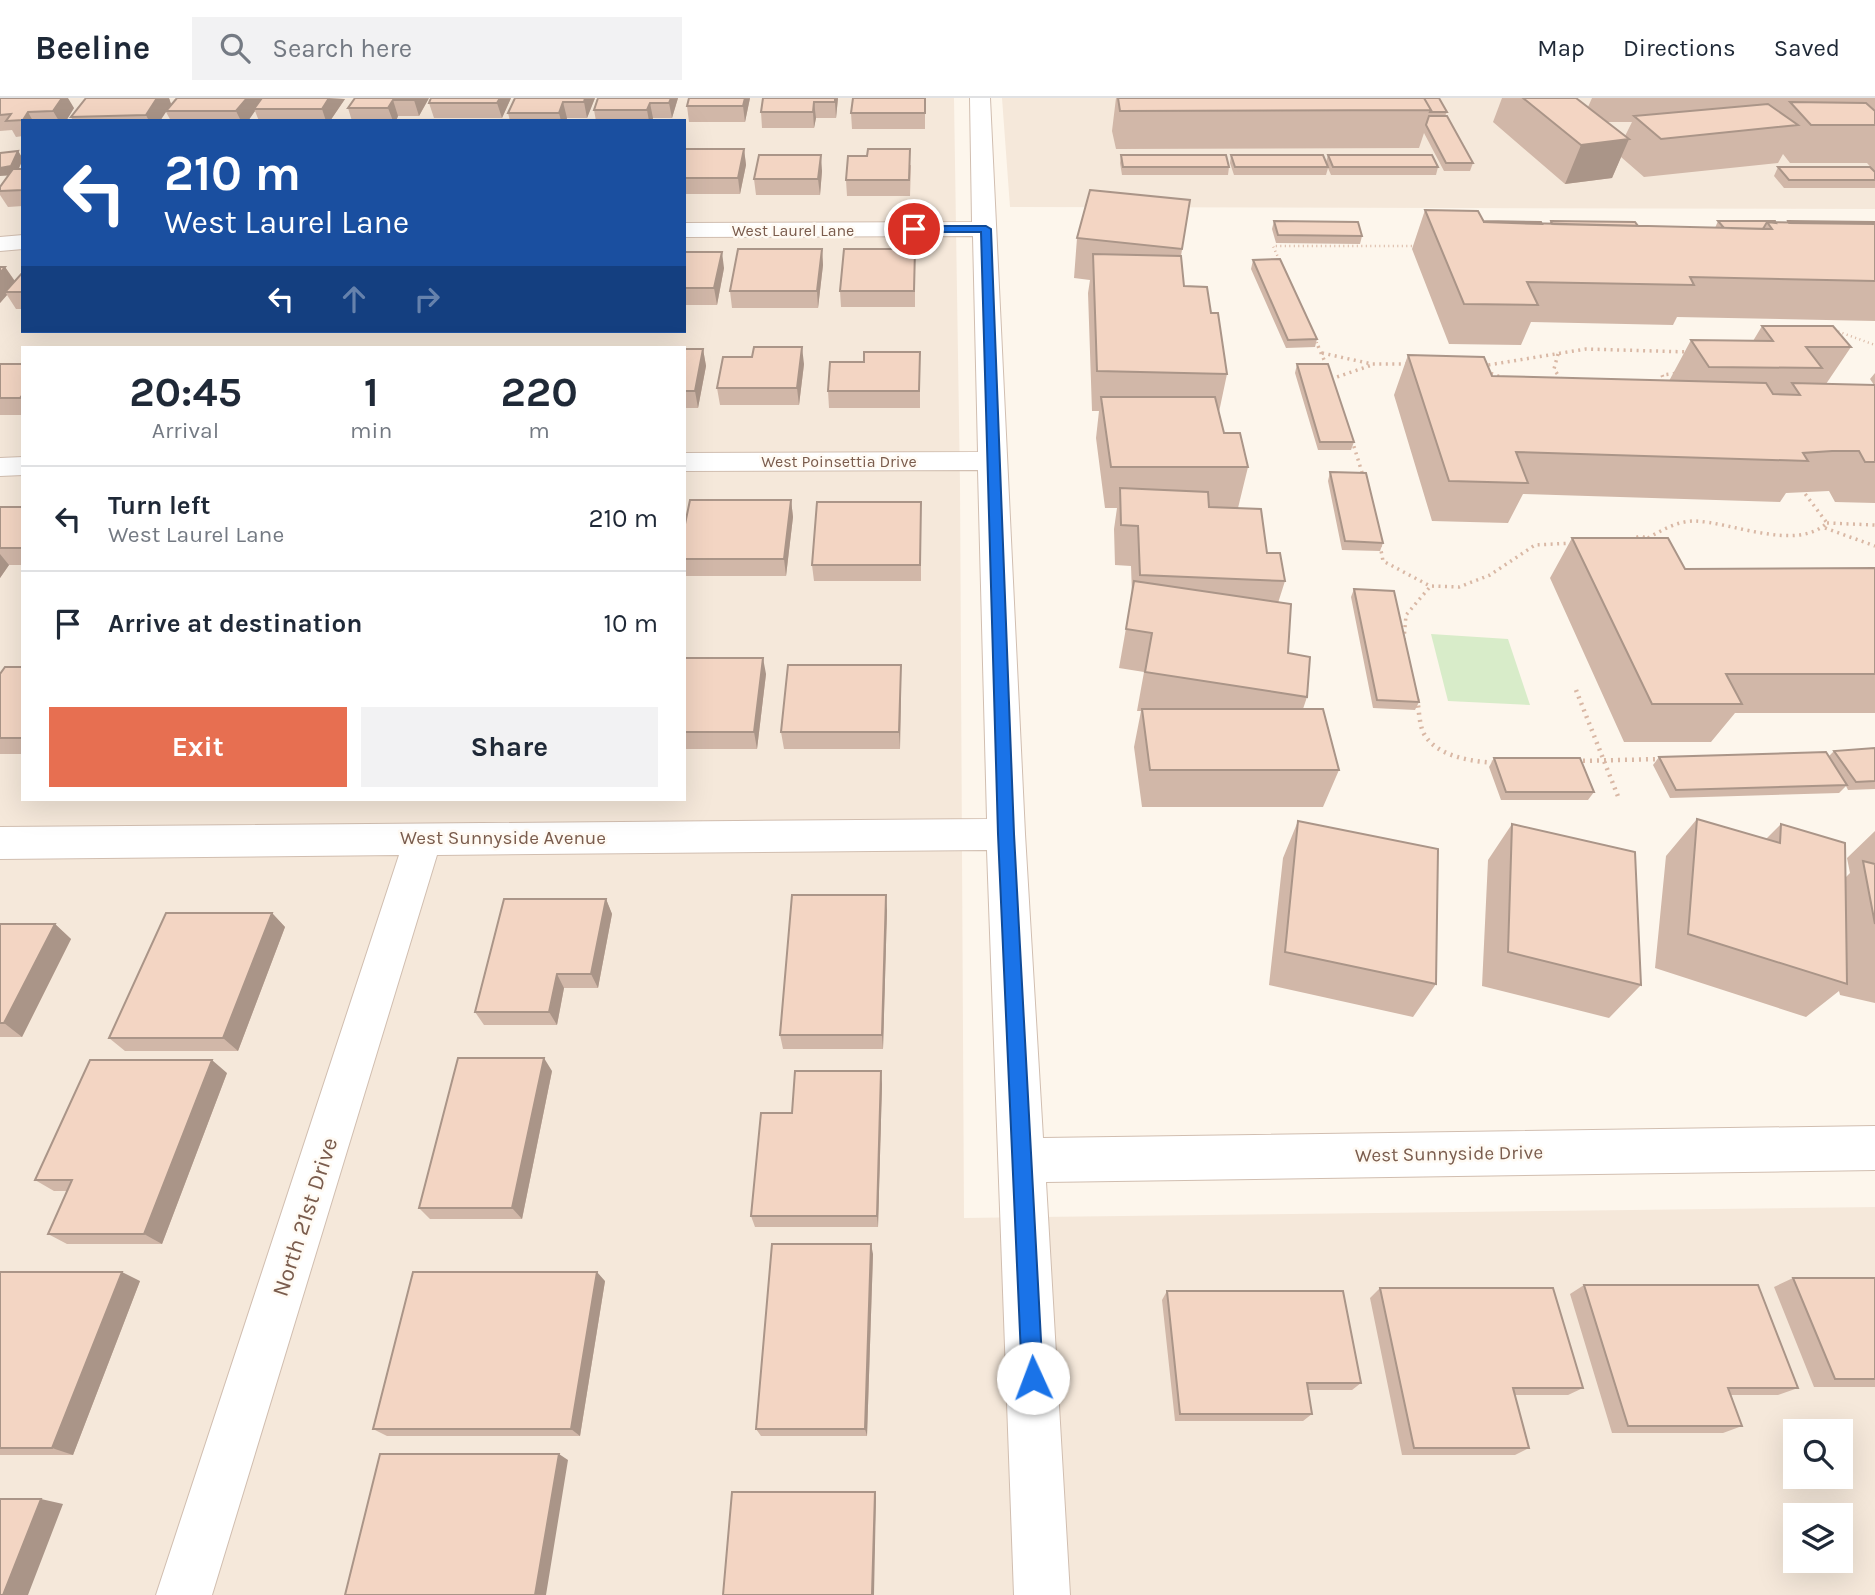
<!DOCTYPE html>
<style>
:root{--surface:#fff;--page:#f2f2f3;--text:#1f2937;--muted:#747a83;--line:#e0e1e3;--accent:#e76f51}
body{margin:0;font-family:Karla,sans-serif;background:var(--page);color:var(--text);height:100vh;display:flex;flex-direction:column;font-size:26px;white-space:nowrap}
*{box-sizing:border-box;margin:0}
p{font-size:23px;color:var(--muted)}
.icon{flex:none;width:38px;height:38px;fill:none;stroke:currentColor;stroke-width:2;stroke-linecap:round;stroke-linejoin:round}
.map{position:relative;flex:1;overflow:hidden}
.panel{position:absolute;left:21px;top:248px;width:665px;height:455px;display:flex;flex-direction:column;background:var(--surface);border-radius:0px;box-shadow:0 7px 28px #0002}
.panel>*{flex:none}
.guide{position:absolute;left:21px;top:21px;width:665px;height:214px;border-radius:0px;box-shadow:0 7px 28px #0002;background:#1a4fa0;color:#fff;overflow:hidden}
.fabs{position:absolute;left:1783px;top:1321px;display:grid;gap:14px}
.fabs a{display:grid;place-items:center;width:70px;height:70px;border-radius:0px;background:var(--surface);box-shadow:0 7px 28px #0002;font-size:35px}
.pin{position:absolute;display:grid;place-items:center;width:60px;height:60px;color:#fff;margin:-30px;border:4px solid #fff;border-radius:50%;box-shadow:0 2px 7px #0007}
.me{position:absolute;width:77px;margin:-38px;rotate:358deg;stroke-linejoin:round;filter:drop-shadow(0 0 5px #0008)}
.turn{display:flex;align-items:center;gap:24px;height:147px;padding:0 28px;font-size:32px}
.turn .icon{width:91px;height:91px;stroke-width:2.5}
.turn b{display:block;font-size:49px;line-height:60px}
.lanes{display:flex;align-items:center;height:66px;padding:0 28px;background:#0003;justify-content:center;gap:35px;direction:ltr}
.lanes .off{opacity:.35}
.eta{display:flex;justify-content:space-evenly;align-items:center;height:119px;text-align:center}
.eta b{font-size:42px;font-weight:700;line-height:49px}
.action{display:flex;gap:14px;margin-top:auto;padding:14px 28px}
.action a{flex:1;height:80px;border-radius:0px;background:var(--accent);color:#fff;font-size:28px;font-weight:700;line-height:80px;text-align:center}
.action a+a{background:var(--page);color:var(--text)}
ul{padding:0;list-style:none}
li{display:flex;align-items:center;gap:21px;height:105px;padding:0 28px;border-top:2px solid var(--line)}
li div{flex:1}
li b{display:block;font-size:26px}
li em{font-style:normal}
header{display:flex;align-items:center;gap:42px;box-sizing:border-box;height:98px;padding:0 35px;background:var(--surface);border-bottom:2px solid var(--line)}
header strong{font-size:33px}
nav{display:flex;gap:38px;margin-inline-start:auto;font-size:24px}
.search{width:490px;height:63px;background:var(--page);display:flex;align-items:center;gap:18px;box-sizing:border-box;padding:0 24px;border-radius:0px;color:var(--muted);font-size:26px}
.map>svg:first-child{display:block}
.residential{fill:#f5e8da;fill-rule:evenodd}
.green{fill:#d8ecc9}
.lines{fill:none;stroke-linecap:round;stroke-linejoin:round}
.minor-casing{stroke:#d1beb0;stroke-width:2}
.path-far2{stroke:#d9b8a5;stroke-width:2.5;stroke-dasharray:1 3.5;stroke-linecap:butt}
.path-far1{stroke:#d9b8a5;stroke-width:3.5;stroke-dasharray:2 4.5;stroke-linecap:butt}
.path{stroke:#d9b8a5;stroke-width:4.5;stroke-dasharray:2 5;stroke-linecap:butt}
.minor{fill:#fff;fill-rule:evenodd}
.wall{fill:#d1b7a8;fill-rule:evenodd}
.shaded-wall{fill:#aa9588}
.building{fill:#f3d5c3;stroke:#aa9588;stroke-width:2}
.route{fill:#1a73e8;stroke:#114b97;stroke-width:2}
.labels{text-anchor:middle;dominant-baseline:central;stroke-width:5;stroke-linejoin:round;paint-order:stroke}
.far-street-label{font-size:16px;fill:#7a5c4d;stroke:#fffaf3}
.street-label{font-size:19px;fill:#7a5c4d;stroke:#fffaf3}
.near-street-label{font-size:23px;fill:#7a5c4d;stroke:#fffaf3}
</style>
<header>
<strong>Beeline</strong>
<div class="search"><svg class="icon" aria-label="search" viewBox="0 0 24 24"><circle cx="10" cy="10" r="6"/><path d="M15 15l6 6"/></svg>Search here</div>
<nav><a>Map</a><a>Directions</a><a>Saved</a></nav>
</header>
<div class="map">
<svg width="1875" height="1497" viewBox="0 0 1875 1497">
<rect width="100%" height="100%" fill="#fdf6ec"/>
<!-- residential -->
<path class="residential" d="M0,0h954l6,387 4,733 911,-11v388h-1875zM23,23h661v210h-661zM23,250h661v452h-661zM1796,1334h45v45h-45zM1796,1418h45v45h-45z
M1002,0h873v111l-865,-2z"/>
<!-- green -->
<path class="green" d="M1431,536l77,5 22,66 -82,-4z"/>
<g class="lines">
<!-- minor casing -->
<g class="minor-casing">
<path id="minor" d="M970,0h20l35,736 18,304 832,-12v44l-829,12 24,413h-56l-27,-745 -550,5 -225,740h-56l243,-740 -399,4v-32l987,-8 -9,-349 -294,1v-18l294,-1 -5,-216 -289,1v-14l288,-1z
M23,137v14l-23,2v-14z
M23,359v18l-23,1v-18z"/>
</g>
<!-- path-far2 -->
<path class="path-far2" d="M1281,166l-8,-18h146
M1834,232l41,15
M1315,240l4,10"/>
<!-- path-far1 -->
<path class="path-far1" d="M1318,248l10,23
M1322,255l50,11h38
M1558,256l-4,15 8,12
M1482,268l104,-17 103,3
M1485,273l18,7
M1331,281l41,-14
M1665,285l-3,-8 17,-2
M1352,342l12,39
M1827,425l48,2
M1825,430l50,18
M1648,440c14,-8 30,-17 46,-17 38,1 102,31 133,2l-24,-32
M1624,443l17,-5 10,4
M1380,447l3,16 47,25 29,1 31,-12 45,-30 38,-2
M1404,542l2,-25 23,-27"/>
<!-- path -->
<path class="path" d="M1576,592l43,109
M1417,601c2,10 2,23 6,33 12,25 51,30 75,31
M1576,663l86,-2"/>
<!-- minor -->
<use href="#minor" class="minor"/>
</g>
<!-- wall -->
<path class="wall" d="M0,0l74,10 -8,13h-43v15l-7,1 -4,-7 -12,1z
M86,0h83l2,6 -3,5 93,-11v1l1,-1 83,1 -15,22h-71l-4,-10 -7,10h-77l-5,-9 -6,9h-87l-2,-4z
M355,0h74l-10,18h-21l-2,5h-44l-4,-13z
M431,0h80l-9,20h-68l-5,-15z
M515,0h80l-8,20h-20l-1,3h-56l-2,-8z
M598,0h80l-6,20h-19l-1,3h-56l-2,-11z
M689,0h61l-5,24h-56l-2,-16z
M763,0h75l-2,20h-20l-2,10h-52l-1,-16z
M925,0v31h-73l-1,-16z
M1116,0h323l8,14 -2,4 28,47 -3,8h-26l-20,-38 -5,15 -303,1 -4,-18z
M1502,0h74l12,9 4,-9h283v74l-8,-9h-77l-7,-9 -5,9 -134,14 -23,-20 -9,21 -47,6 -72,-62zM1607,24h25l-7,14z
M684,51h60l2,16 -6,29h-56z
M18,53l5,8 -5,10h5v37l-15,1 -8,-12v-8l9,-12z
M1121,57l108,12 -1,8h-106l-2,-12z
M1231,57l95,7 2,-7 110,12 -2,8h-105l-3,-7 -2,7h-92l-4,-12z
M911,67l-1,31h-63l-1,-16z
M1778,69l97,5v16h-91l-10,-12z
M822,73l-2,24h-64l-2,-16z
M1190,102l-9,56 3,30 27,27 16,61 -8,38 5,21 24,34 -10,41h-11l40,45 18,28 -7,22 10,50 19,44 -4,12 36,61 -16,37h-181l-8,-60 7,-36h-4l7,-39 -25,-4 13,-74 -1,-28 -16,-1 -1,-36 3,-21h-12l-9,-70 3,-27h-7l-4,-118 2,-13 -16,-2 3,-40z
M1425,112l59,11 58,3h7l2,-3 87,5 77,2 3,-7 69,2 1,-2 87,1v99l-198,-4 -4,8 -142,-3 -10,23 -72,-1 -37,-95z
M1274,123l88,15 -2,8 -84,-1 -4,-14z
M822,151l1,16 -5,43h-86l-2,-17z
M684,154l40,16 -7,37h-33z
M1253,162l64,79 -2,8 -29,1 -35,-79z
M915,168v41h-74l-1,-16z
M0,169h5l10,14 8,-9v37h-7l-9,-14 -7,8z
M1762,228l89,21 -25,37 48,1 -4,-6 5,-6v130l-40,-1 -6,-11 -43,2 -6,9 -257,-8 -15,29 -76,-2 -38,-126 14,-40 84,21 177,5 22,-41 62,1z
M684,251h19l3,17 -8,42h-14z
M920,254v56h-91l-1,-17 36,-29z
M0,266h23v51h-23z
M804,266l-5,41h-79l-3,-17z
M1297,266l57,78 -3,8h-33l-23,-77z
M1330,374l53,71 -3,8 -38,-1 -14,-69z
M791,402l2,17 -7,59h-102v-47z
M921,404v79h-107l-2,-16z
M0,409h23v58h-14l-9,13z
M1572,440l113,31 190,-1v145h-140l-24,29h-87l-74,-164z
M1354,491l65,113 -4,8 -42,-2 -22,-111z
M684,560l82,16 -9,75h-73z
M901,567l-1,84h-116l-3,-17z
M23,569v87h-23v-80z
M1875,650v41l-27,1 -2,-4 -7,7 -169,5 -17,-33 6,-8 170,-1 5,-5z
M1494,660l100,34 -6,8h-87l-12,-33z
M1697,721l69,20 15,-15 65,53 4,-4 -3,-15 28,-27v172l-35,-8 -1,-4 -33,26 -151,-49 11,-112z
M1298,723l138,163 -23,33 -144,-32 14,-127z
M1512,726l129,161 -32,33 -127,-32 6,-126z
M606,801l6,15 -14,74h-34l-7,37h-73l-9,-13z
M887,812l-4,139h-100l-3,-14z
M272,815l13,14 -47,124h-113l-16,-13z
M0,826h55l16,15 -49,98h-22z
M552,973l-30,148h-92l-11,-11z
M227,975l-65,171h-95l-19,-10 19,-43h-13l-19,-11z
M882,986l-4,143h-123l-4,-11 41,-103z
M873,1156l-6,182h-106l-5,-7z
M0,1174l140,9 -67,174h-73z
M1793,1180h82v109h-61l-40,-100z
M605,1183l-25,155h-193l-14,-7z
M1584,1187l214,103 -20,7h-47l11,31 -19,7h-111l-42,-139z
M1380,1190l203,100 -15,7h-53l14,53 -14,7h-113l-32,-157z
M1167,1193l194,92 -9,7h-44l4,24 -9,7h-128l-13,-121z"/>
<!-- shaded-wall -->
<path class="shaded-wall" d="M62,0h6l6,10 -8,13h-7l-6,-10z
M157,0h12l2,6 -11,17h-11l-3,-6z
M247,0h14l1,4 -8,7 1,2 -7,10h-7l-5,-10z
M329,0l16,1 -15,22h-4l-4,-12z
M415,0h14l-10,18 -5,-16z
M500,0h11l-9,20 -5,-15z
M585,0h10l-8,20 -3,-16z
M671,0h7l-6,20 -3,-15z
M745,0h5l-5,24 -2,-16z
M835,0h3l-2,20 -1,-16z
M393,2l5,16 -2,5h-3l-5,-13z
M563,4l4,16 -1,3h-5l-2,-8z
M814,4l2,16 -2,10 -1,-16z
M650,5l3,15 -1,3h-3l-2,-11z
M28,14l5,9 -10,-1z
M1629,41l-17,39 -47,6 16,-39z
M744,51l2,16 -6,29 -2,-16z
M18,53l5,8 -7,16 -16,1v-8z
M821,57l1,16 -2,24 -2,-16z
M822,151l1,16 -5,43 -1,-17z
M722,154l2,16 -7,37 -3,-17z
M5,169l11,16 -11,9 2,3 -7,8v-30z
M802,249l2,17 -5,41 -2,-17z
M703,251l3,17 -8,42 -3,-17z
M791,402l2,17 -7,59 -2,-17z
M0,456l9,11 -9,13z
M763,560l3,16 -9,75 -3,-17z
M901,567v17l-1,67 -1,-17z
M886,797l1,15 -4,139 -1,-14z
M606,801l6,15 -14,74 -7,-14z
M272,815l13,14 -47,124 -15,-13z
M55,826l16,15 -49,98 -18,-14z
M557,876l7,14 -7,37 -8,-13z
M544,960l8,13 -30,148 -10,-11z
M212,962l15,13 -65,171 -18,-10z
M881,973l1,13 -4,143 -1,-11z
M871,1146l2,10 -6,182 -2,-7z
M122,1174l18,9 -67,174 -21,-7z
M597,1174l8,9 -25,155 -9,-7z
M559,1356l9,6 -22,135h-11z
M875,1394l1,5 -2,98h-2z
M41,1401l22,5 -35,91h-25z"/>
<!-- building -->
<path class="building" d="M0,0h62l-9,13 -25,1 -5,8 -17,1 5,-7 -11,1z
M86,0h71l-11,17 -75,2z
M177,0h70l-11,13h-70z
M262,0h67l-7,11h-68z
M355,0h60l-1,2h-21l-5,8h-40z
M431,0h69l-3,5h-68z
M515,0h70l-1,4h-21l-4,11h-51z
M598,0h73l-2,5h-19l-3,7h-53z
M689,0h56l-2,8h-56z
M763,0h72v4h-21l-1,10h-52z
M853,0h72v15h-74z
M1118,0h306l7,12 -311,1z
M1424,0h15l8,14h-17l1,-2z
M1523,0h53l53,41 -48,6z
M1790,4l76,1 9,8v14h-64z
M1768,6l30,21 -137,14 -27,-23z
M1429,18h18l26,47h-27l-20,-38z
M684,51h60l-6,29h-54z
M868,51h42l-1,31h-63l2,-24h19z
M18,53l-7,15 -11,2v-15z
M759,57h62l-3,24h-64z
M1121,57h105l3,12h-106z
M1231,57h92l5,12h-93z
M1328,57h104l6,12h-105z
M1778,69h92l5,5v8h-86z
M13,71h10v21l-23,1v-4z
M1090,92l100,10 -8,49 -105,-11z
M1425,112l53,1 6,11 288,7 -5,-7 108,2v57l-185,-4 4,8 -167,-3 11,23 -74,-1z
M1274,123l84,1 4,14 -84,-1z
M1484,123l57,1 1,2 -58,-2z
M1551,123l84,1 3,4 -86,-2z
M1718,123h57l1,2 -9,-1 -4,7 -39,-1z
M1788,123l87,1v2l-86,-1z
M738,151h84l-5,42h-87z
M844,151h71l-1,42h-74z
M684,154h38l-8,36h-30z
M1093,156l88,2 3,30 23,1 4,26h7l9,61 -130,-3z
M1280,161l37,80 -29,1 -35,-80z
M0,169h5l-5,6z
M23,174v20h-18z
M1762,228h71l18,21h-45l16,21 -113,-1 -18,-27 82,1z
M754,249h48l-5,41h-80l6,-31h29z
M684,251h19l-8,42h-11z
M864,254h56l-1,39h-91l2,-29h34z
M1408,257l76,2 8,19 274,7 7,11 27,1 -8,-12 83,2v77h-10l-6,-11h-27l-29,2 5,8 -292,-9 12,31 -79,-2z
M0,266h23v30l-3,4h-20z
M1297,266h31l26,78h-34z
M1101,299h114l9,36h16l8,34h-137z
M1330,374l36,1 17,70 -38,-2z
M1120,390l88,4 1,15 52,2 6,44h13l5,28 -145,-6 -2,-49 -17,-1z
M690,402h101l-7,59h-100v-30z
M817,404h104l-1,63h-108z
M0,409h23v41h-23z
M1572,440h96l17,31 190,-1v106h-149l16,30h-90z
M1134,483l157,23 -3,49 22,4 -3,40 -162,-25 7,-39 -26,-4z
M1354,491l40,2 25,111 -42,-2z
M684,560h79l-9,74h-70z
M788,567h113l-2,67h-118z
M5,569h18v71h-23v-64z
M1142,611h181l16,61h-189z
M1875,650v33l-19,1 -22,-31z
M1826,654l21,33 -171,5 -17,-33z
M1494,660h86l14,34h-88z
M1697,721l83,24 1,-19 64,19 2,141 -159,-50z
M1298,723l140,28 -2,135 -151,-32z
M1512,726l123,28 6,133 -133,-33z
M1863,763l12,3v60z
M792,797h94l-4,140h-102z
M504,801h102l-15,75h-34l-8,38h-74z
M166,815h106l-49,125h-114z
M0,826h55l-51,99h-4z
M458,960h86l-32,150h-93z
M90,962h122l-68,174h-96l24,-54h-37z
M795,973h86l-4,145h-126l10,-103h31z
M772,1146h99l-6,185h-109z
M0,1174h122l-70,176h-52z
M413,1174h184l-26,157h-198z
M1793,1180h82v101h-40z
M1584,1187h174l40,103h-70l14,38h-114z
M1380,1190h173l30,100h-70l16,60h-115z
M1167,1193h176l18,92h-54l5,31h-132z
M380,1356h179l-24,141h-190z
M732,1394h143l-3,103h-149z
M0,1401h41l-38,96h-3z"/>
<!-- route -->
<path class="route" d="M986,128l5,3 23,605 29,544 -3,7 -7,3 -8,-3 -3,-7 -24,-544 -17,-602h-67l-5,-3 5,-3z"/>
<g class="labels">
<!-- far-street labels -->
<g class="far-street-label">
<text x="793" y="132">West Laurel Lane</text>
<text x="839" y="363">West Poinsettia Drive</text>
</g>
<!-- street labels -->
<g class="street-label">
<text x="503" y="740">West Sunnyside Avenue</text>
<text transform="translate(1449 1056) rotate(-1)">West Sunnyside Drive</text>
</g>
<!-- near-street labels -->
<g class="near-street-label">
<text transform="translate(305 1119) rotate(-72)">North 21st Drive</text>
</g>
</g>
</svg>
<div class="fabs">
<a><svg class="icon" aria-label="search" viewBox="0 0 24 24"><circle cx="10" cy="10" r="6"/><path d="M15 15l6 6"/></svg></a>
<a><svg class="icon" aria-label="layers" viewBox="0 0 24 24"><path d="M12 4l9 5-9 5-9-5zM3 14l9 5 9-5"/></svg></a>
</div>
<div class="pin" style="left:914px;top:131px;background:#d93025"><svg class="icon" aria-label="arrive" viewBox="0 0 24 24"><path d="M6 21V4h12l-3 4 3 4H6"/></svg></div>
<svg class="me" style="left:1033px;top:1280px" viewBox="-20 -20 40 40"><circle r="19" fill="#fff"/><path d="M0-13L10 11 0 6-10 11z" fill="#1a73e8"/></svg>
<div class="guide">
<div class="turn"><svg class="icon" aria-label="left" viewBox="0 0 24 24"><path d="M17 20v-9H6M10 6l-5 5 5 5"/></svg><div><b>210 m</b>West Laurel Lane</div></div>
<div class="lanes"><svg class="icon" aria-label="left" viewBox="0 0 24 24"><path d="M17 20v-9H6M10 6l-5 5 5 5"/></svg><svg class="icon off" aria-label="ahead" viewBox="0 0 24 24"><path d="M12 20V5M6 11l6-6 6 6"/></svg><svg class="icon off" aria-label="right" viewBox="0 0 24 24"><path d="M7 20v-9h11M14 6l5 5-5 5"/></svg></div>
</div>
<section class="panel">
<div class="eta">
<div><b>20:45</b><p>Arrival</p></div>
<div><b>1</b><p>min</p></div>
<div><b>220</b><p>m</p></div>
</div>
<ul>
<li><svg class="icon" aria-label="left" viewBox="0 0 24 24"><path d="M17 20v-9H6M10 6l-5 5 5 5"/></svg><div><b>Turn left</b><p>West Laurel Lane</p></div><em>210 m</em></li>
<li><svg class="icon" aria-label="arrive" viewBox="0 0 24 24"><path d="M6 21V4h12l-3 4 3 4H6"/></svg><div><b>Arrive at destination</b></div><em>10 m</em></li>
</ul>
<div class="action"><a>Exit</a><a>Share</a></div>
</section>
</div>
